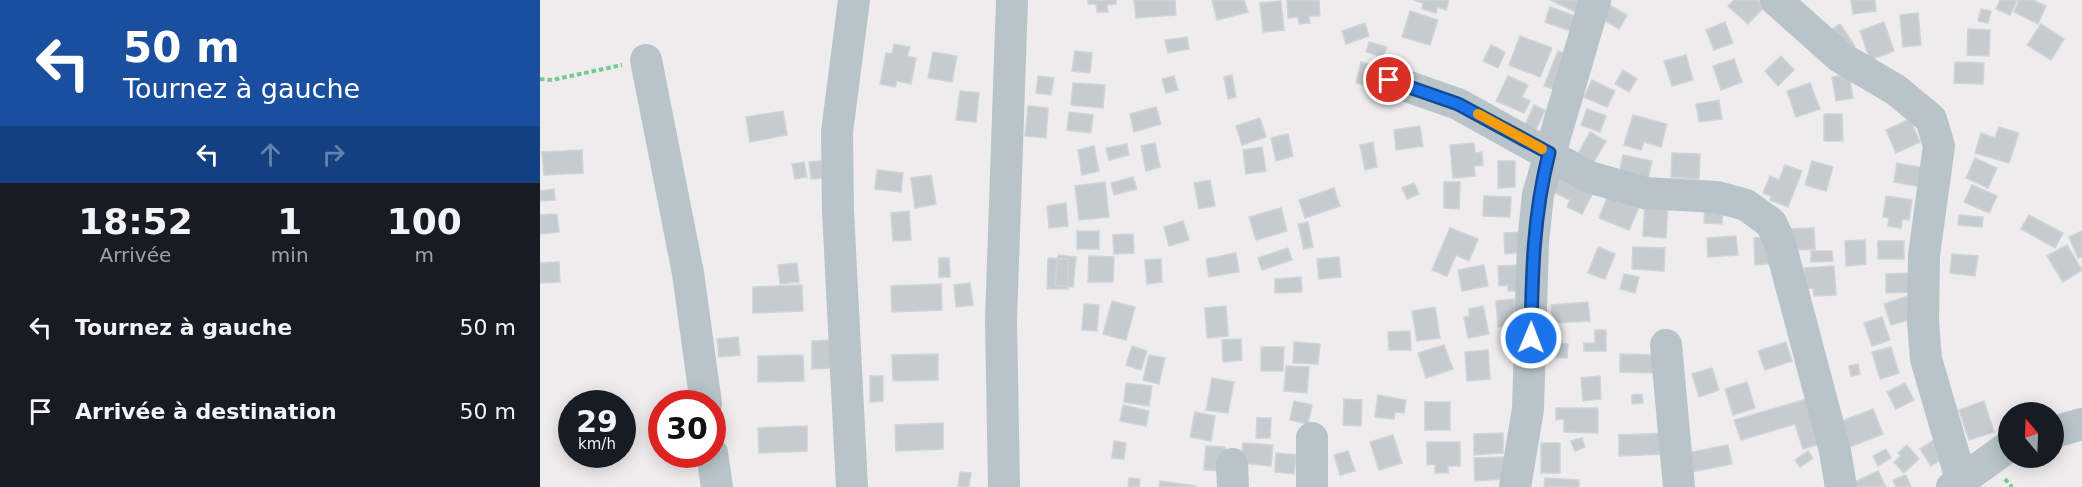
<!DOCTYPE html>
<html lang="fr">
<meta charset="utf-8">
<style>
:root{--surface:#171b24;--page:#242831;--text:#f1f3f6;--muted:#9ea1a6}
body{margin:0;font-family:"DejaVu Sans",sans-serif;background:var(--page);color:var(--text);height:100vh;display:flex;flex-direction:column;font-size:22px;white-space:nowrap}
*{box-sizing:border-box;margin:0}
p{font-size:20px;color:var(--muted)}
.icon{flex:none;width:33px;height:33px;fill:none;stroke:currentColor;stroke-width:2;stroke-linecap:round;stroke-linejoin:round}
.map{position:relative;flex:1;overflow:hidden}
.side{display:flex;flex-direction:column;background:var(--surface);width:540px}
.side>*{flex:none}
.guide{background:#1a4fa0;color:#fff;overflow:hidden}
.needle{width:39px;rotate:341deg}
.tools{position:absolute;left:1458px;top:402px;display:grid;gap:12px}
.tools a{display:grid;place-items:center;width:66px;height:66px;border-radius:50%;background:var(--surface);box-shadow:0 3px 15px #0003;font-size:30px}
.speed{position:absolute;left:18px;top:390px;display:flex;gap:12px;font-size:30px;font-weight:700;text-align:center}
.speed>*{display:grid;place-content:center;width:78px;height:78px;border-radius:50%;background:var(--surface);box-shadow:0 3px 15px #0003;line-height:1}
.speed small{font-size:15px;font-weight:400}
.speed .limit{border:9px solid #d22;background:#fff;color:#111}
.pin{position:absolute;display:grid;place-items:center;width:51px;height:51px;color:#fff;margin:-26px;border:3px solid #fff;border-radius:50%;box-shadow:0 2px 6px #0007}
.me{position:absolute;width:66px;margin:-33px;rotate:1deg;stroke-linejoin:round;filter:drop-shadow(0 0 4px #0008)}
.turn{display:flex;align-items:center;gap:21px;height:126px;padding:0 24px;font-size:27px}
.turn .icon{width:78px;height:78px;stroke-width:2.5}
.turn b{display:block;font-size:42px;line-height:51px}
.lanes{display:flex;align-items:center;height:57px;padding:0 24px;background:#0003;justify-content:center;gap:30px;direction:ltr}
.lanes .off{opacity:.35}
.eta{display:flex;justify-content:space-evenly;align-items:center;height:102px;text-align:center}
.eta b{font-size:36px;font-weight:800;line-height:42px}
ul{padding:0;list-style:none}
li{display:flex;align-items:center;gap:18px;height:84px;padding:0 24px}
li div{flex:1}
li b{display:block;font-size:22px}
li em{font-style:normal}
main{display:flex;flex:1;min-height:0}
.map>svg:first-child{display:block}
.building{fill:#c6cbcf;stroke:#d0d4d8;stroke-width:1.5}
.lines{fill:none;stroke-linecap:round;stroke-linejoin:round}
.path{stroke:#73ca90;stroke-width:4;stroke-dasharray:4.5 3;stroke-linecap:butt}
.minor{stroke:#b8c4c9;stroke-width:32}
.route-casing{stroke:#114b97;stroke-width:15}
.route{stroke:#1a73e8;stroke-width:10}
.slow{stroke:#f59e0b;stroke-width:10}
</style>
<main>
<section class="side">
<div class="guide">
<div class="turn"><svg class="icon" aria-label="left" viewBox="0 0 24 24"><path d="M17 20v-9H6M10 6l-5 5 5 5"/></svg><div><b>50 m</b>Tournez à gauche</div></div>
<div class="lanes"><svg class="icon" aria-label="left" viewBox="0 0 24 24"><path d="M17 20v-9H6M10 6l-5 5 5 5"/></svg><svg class="icon off" aria-label="ahead" viewBox="0 0 24 24"><path d="M12 20V5M6 11l6-6 6 6"/></svg><svg class="icon off" aria-label="right" viewBox="0 0 24 24"><path d="M7 20v-9h11M14 6l5 5-5 5"/></svg></div>
</div>
<div class="eta">
<div><b>18:52</b><p>Arrivée</p></div>
<div><b>1</b><p>min</p></div>
<div><b>100</b><p>m</p></div>
</div>
<ul>
<li><svg class="icon" aria-label="left" viewBox="0 0 24 24"><path d="M17 20v-9H6M10 6l-5 5 5 5"/></svg><div><b>Tournez à gauche</b></div><em>50 m</em></li>
<li><svg class="icon" aria-label="arrive" viewBox="0 0 24 24"><path d="M6 21V4h12l-3 4 3 4H6"/></svg><div><b>Arrivée à destination</b></div><em>50 m</em></li>
</ul>
</section>
<div class="map">
<svg width="1542" height="487" viewBox="0 0 1542 487">
<rect width="100%" height="100%" fill="#efeced"/>
<!-- building -->
<path class="building" d="M548,0h28v4l-9,1 1,7h-11l-1,-8h-8z
M594,0h41l1,15 -40,3z
M672,0h32l4,12 -31,8z
M747,0h32l1,16h-11l1,7 -11,1 -1,-7 -10,1z
M873,0h36l-3,10 -9,-3 -1,6 -14,-4 1,-6z
M1010,0h31l-5,12z
M1194,0h24l7,6 -17,18 -20,-18z
M1311,0h24l1,11 -23,3z
M1460,0h17l-7,15 -14,-6z
M1479,0h14l13,6 -8,18 -24,-12z
M741,1l3,29 -21,2 -3,-29z
M1069,5l18,10 -8,14 -17,-10z
M1010,7l31,11 -5,15 -31,-11z
M1441,9l10,2 -3,12 -10,-2z
M870,11l28,9 -8,25 -28,-8z
M1378,13l3,32 -18,2 -3,-32z
M1185,22l8,21 -19,7 -8,-20z
M1344,22l10,29 -24,9 -10,-29z
M825,23l4,13 -23,8 -4,-13z
M1300,24l15,22 -9,6 -15,-22z
M1501,24l23,15 -13,21 -24,-15z
M1428,29l22,1 -1,26 -22,-1z
M980,36l32,12 -12,29 -31,-12z
M647,37l2,12 -21,4 -3,-13z
M829,42l18,5 -4,10 -17,-5z
M354,44l16,3 -3,9 9,2 -5,26 -14,-3 -2,6 -15,-3 6,-31 6,1z
M951,45l14,7 -7,16 -15,-7z
M535,51l17,2 -2,20 -18,-2z
M1018,51l12,5 -14,34 -12,-4z
M393,52l24,4 -5,26 -24,-4z
M1146,55l7,25 -21,6 -8,-25z
M1241,56l13,14 -16,16 -13,-15z
M1194,59l8,23 -21,8 -8,-24z
M821,62l24,6 -5,21 -24,-6z
M1415,62l29,1 -1,21 -29,-1z
M1083,70l14,9 -8,13 -14,-8z
M1309,74l4,24 -17,3 -4,-24z
M692,75l4,22 -8,2 -4,-22z
M498,76l16,2 -3,17 -15,-2z
M634,76l4,14 -12,3 -4,-14z
M968,76l20,9 -6,12 8,4 -6,12 -28,-12z
M1052,80l23,11 -8,16 -23,-10z
M533,83l32,2 -2,23 -32,-3z
M1270,83l10,26 -24,8 -9,-26z
M420,91l19,2 -3,29 -20,-2z
M1179,100l3,19 -23,3 -3,-18z
M994,105l11,5 -9,20 -11,-5z
M488,106l20,2 -2,30 -21,-2z
M616,107l5,17 -27,8 -4,-18z
M1047,109l19,7 -6,16 -19,-7z
M243,111l4,24 -37,7 -4,-25z
M529,112l24,3 -2,18 -24,-3z
M1284,114h18l1,27h-19z
M1093,115l34,9 -6,23 -17,-5 -3,8 -17,-5z
M720,118l6,19 -24,8 -6,-19z
M1370,119l10,23 -24,11 -10,-23z
M880,126l3,20 -27,4 -2,-20z
M1459,127l20,6 -10,30 -34,-10 6,-20 14,5z
M1050,132l16,9 -15,26 -15,-9z
M748,134l5,22 -17,5 -5,-23z
M833,142l4,25 -12,3 -5,-25z
M615,143l5,24 -14,4 -5,-25z
M934,143l1,10 7,-1 1,13 -9,1 1,10 -22,2 -3,-33z
M587,144l2,11 -20,5 -3,-12z
M554,146l5,25 -17,4 -4,-25z
M722,147l4,24 -20,3 -3,-24z
M42,150l1,23 -39,2 -2,-23z
M1132,153l28,1 -1,25 -28,-2z
M1083,155l29,6 -4,18 -29,-6z
M1435,158l22,10 -9,20 -22,-10z
M281,161l2,17 -12,1 -2,-17z
M958,161h17v26l-17,1z
M1272,161l21,6 -7,24 -21,-6z
M264,162l3,15 -12,2 -3,-15z
M1357,163l27,5 -3,19 -27,-5z
M1245,165l17,6 -14,36 -18,-7 1,-4 -8,-3 7,-17 9,4z
M337,170l26,3 -2,19 -26,-3z
M391,175l5,29 -21,4 -4,-30z
M1021,175l33,16 -12,23 -15,-7 3,-7 -17,-8z
M593,177l4,12 -23,6 -3,-12z
M670,180l5,26 -16,3 -5,-26z
M565,182l4,35 -30,3 -4,-34z
M904,182h16l-1,27 -15,-1z
M874,183l5,11 -12,5 -5,-11z
M1432,185l25,11 -8,17 -25,-11z
M794,188l6,18 -35,12 -6,-18z
M1071,188l31,12 -13,30 -30,-12z
M14,189l1,11 -15,1v-10z
M944,196l27,1 -1,20 -27,-1z
M1346,196l26,4 -3,20 -7,-1 -1,9 -13,-2 1,-8 -6,-1z
M1105,201l23,1 -2,36 -23,-2z
M526,203l2,23 -19,2 -2,-22z
M1165,205h18l-1,19 -18,-1z
M741,208l6,23 -31,9 -7,-23z
M369,211l2,29 -18,1 -2,-28z
M17,214l2,18 -19,2v-19z
M1419,215l24,2 -1,10 -24,-2z
M1489,215l34,18 -8,15 -34,-19z
M643,221l6,19 -20,6 -5,-19z
M768,222l5,25 -9,2 -6,-25z
M910,228l28,11 -9,22 -13,-6 -9,21 -15,-6z
M1274,228l1,21 -25,1 -1,-21z
M537,231h22v18h-22z
M1542,231v26l-4,1 -9,-21z
M983,232l1,20 -19,2 -1,-21z
M593,234l1,19 -20,1 -1,-19z
M1196,236l2,19 -30,2 -1,-19z
M1235,236l1,27 -21,2 -1,-27z
M1325,240l1,24 -20,2 -1,-25z
M1338,241h26v18h-26z
M1527,245l15,25 -19,12 -16,-26z
M1058,247l17,7 -10,25 -17,-6z
M1093,247l32,1 -1,23 -32,-2z
M748,248l4,12 -30,10 -4,-12z
M1271,251h21l1,10 -22,1z
M696,253l3,19 -30,5 -3,-18z
M1412,254l26,2 -3,20 -25,-3z
M518,255l18,2 -3,30 -18,-2z
M549,256l25,1 -1,25h-25z
M799,257l2,20 -22,2 -2,-20z
M399,258h10l1,19h-11z
M508,258l20,1v30h-21z
M621,259l1,23 -15,2 -2,-24z
M19,262l1,20 -20,1v-20z
M257,263l2,19 -19,2 -2,-19z
M944,265l4,21 -26,5 -4,-21z
M984,265l-5,26h-11v-6l-9,1 -1,-20z
M1294,266l2,29 -22,1 -1,-8 -8,1 -1,-21z
M1373,273v19l-27,1v-19z
M1084,274l15,3 -4,16 -15,-4z
M761,277l1,15 -27,1v-14z
M430,283l3,22 -17,2 -2,-22z
M401,284l1,26 -50,2 -1,-26z
M262,285l1,26 -50,2v-26z
M1371,295l7,22 -27,8 -7,-21z
M974,299l3,26 -19,2 -2,-26z
M572,301l23,6 -9,33 -23,-6z
M1048,302l2,19 -37,2 -2,-18z
M544,304l15,1 -2,26 -15,-1z
M686,306l2,30 -21,2 -2,-30z
M943,306l6,28 -21,4 -4,-21 6,-1 -1,-7z
M895,307l5,31 -23,3 -5,-30z
M1342,317l8,23 -18,6 -8,-23z
M1055,330h11v21h-22v-8h11z
M870,331l1,19h-22l-1,-18z
M198,337l2,18 -21,2 -2,-18z
M701,339l1,21 -19,2 -1,-22z
M291,340v28l-19,1v-28z
M754,342l26,2 -2,20 -25,-1z
M1009,342l19,2 -1,14 -19,-1z
M1246,342l6,19 -27,9 -7,-19z
M904,345l9,24 -27,9 -8,-25z
M592,346l15,5 -6,19 -15,-5z
M721,347h23l-1,24h-22z
M1351,347l8,26 -19,6 -8,-27z
M948,350l2,29 -23,2 -2,-29z
M398,354v26l-45,1 -1,-26z
M1080,354l37,1v18l-37,-1z
M263,355l1,26 -46,1v-26z
M609,355l16,3 -6,26 -16,-4z
M1318,364l2,10 -9,2 -2,-10z
M746,366l23,1 -2,26 -23,-2z
M1172,368l7,22 -20,7 -7,-23z
M330,376h13v25l-13,1z
M1060,376l1,23 -18,2 -2,-23z
M672,378l22,4 -6,31 -22,-3z
M1207,382l8,26 -22,7 -8,-26z
M586,383l26,3 -3,20 -25,-4z
M1365,383l9,17 -18,9 -9,-17z
M1102,394l1,9 -11,1v-9z
M838,395l28,5 -2,13 -9,-1 -1,7 -19,-2z
M1274,397l13,45 -24,7 -8,-25 -54,16 -7,-20z
M804,399l18,1 -1,26 -18,-1z
M754,401l18,4 -4,19 -18,-4z
M1444,401l10,31 -25,8 -10,-30z
M885,402h25v28h-25z
M583,405l26,6 -3,15 -26,-5z
M1016,408h42v25l-34,-1v-13l-8,1z
M1333,409l10,25 -36,14 -10,-25z
M655,412l20,4 -4,25 -21,-4z
M717,418h14l-1,20h-14z
M403,423v26l-47,2 -1,-26z
M267,426v25l-48,2 -1,-25z
M963,433v20l-29,2v-21z
M1125,433v21l-46,2v-21z
M853,435l9,28 -23,7 -9,-28z
M1042,438l3,9 -10,4 -4,-10z
M1394,440l11,17 -14,9 -11,-17z
M574,441l12,2 -2,16 -12,-1z
M887,442h33v24h-12v7h-13v-9l-8,1z
M703,443l30,2 -2,21 -30,-3z
M1001,443h19v30h-19z
M1188,445l4,19 -41,8 -4,-19z
M1367,445l12,14 -15,14 -10,-11 7,-6 -3,-3z
M666,446l19,1 -1,24 -20,-1z
M1346,449l5,9 -13,8 -5,-10z
M808,451l7,20 -15,4 -6,-20z
M1268,451l5,7 -13,9 -5,-7z
M736,453l20,2 -2,19 -19,-2z
M964,457l1,22 -30,2 -1,-23z
M1338,471l8,16h-39l-1,-1z
M420,472l11,1 -2,14h-11z
M1366,475l5,12h-15l-3,-7z
M589,478l11,1 -1,8h-11z
M1005,478l34,2v7h-35z
M620,481l36,5v1h-37z"/>
<g class="lines">
<!-- path -->
<path class="path" d="M0,79l12,1 70,-15
M1465,479l7,8"/>
<!-- minor -->
<path class="minor" d="M1236,0l64,57 56,33 35,29 8,27 -15,109 -1,67 3,37 35,120
M106,60l42,213 18,131
M849,80l69,24 131,73 56,16 72,4 29,8 25,18 8,17 56,211 6,36
M1126,345l13,142
M1514,432l28,-8
M172,453l5,34
M692,464l1,23
M312,487l-14,-276 -1,-79 17,-132
M464,487l-3,-167 11,-320
M772,487v-49
M975,487l13,-78 5,-167 5,-47 57,-195
M1412,487l56,-40"/>
</g>
<g class="lines">
<!-- route casing -->
<g class="route-casing">
<path id="route" d="M849,80l69,24 91,49c-16,63 -17,121 -18,185"/>
</g>
<!-- route -->
<use href="#route" class="route"/>
<!-- slow -->
<path class="slow" d="M938,114l64,35"/>
</g>
</svg>
<div class="tools">
<a><svg class="needle" viewBox="-14 -14 28 28"><path d="M0-13l5 13h-10z" fill="#e53935"/><path d="M0 13l5-13h-10z" fill="#9ea1a6"/></svg></a>
</div>
<div class="speed"><div>29<small>km/h</small></div><div class="limit">30</div></div>
<div class="pin" style="left:849px;top:80px;background:#d93025"><svg class="icon" aria-label="arrive" viewBox="0 0 24 24"><path d="M6 21V4h12l-3 4 3 4H6"/></svg></div>
<svg class="me" style="left:991px;top:338px" viewBox="-20 -20 40 40"><circle r="17" fill="#1a73e8" stroke="#fff" stroke-width="3"/><path d="M0-11L8 9 0 5-8 9z" fill="#fff"/></svg>
</div>
</main>
